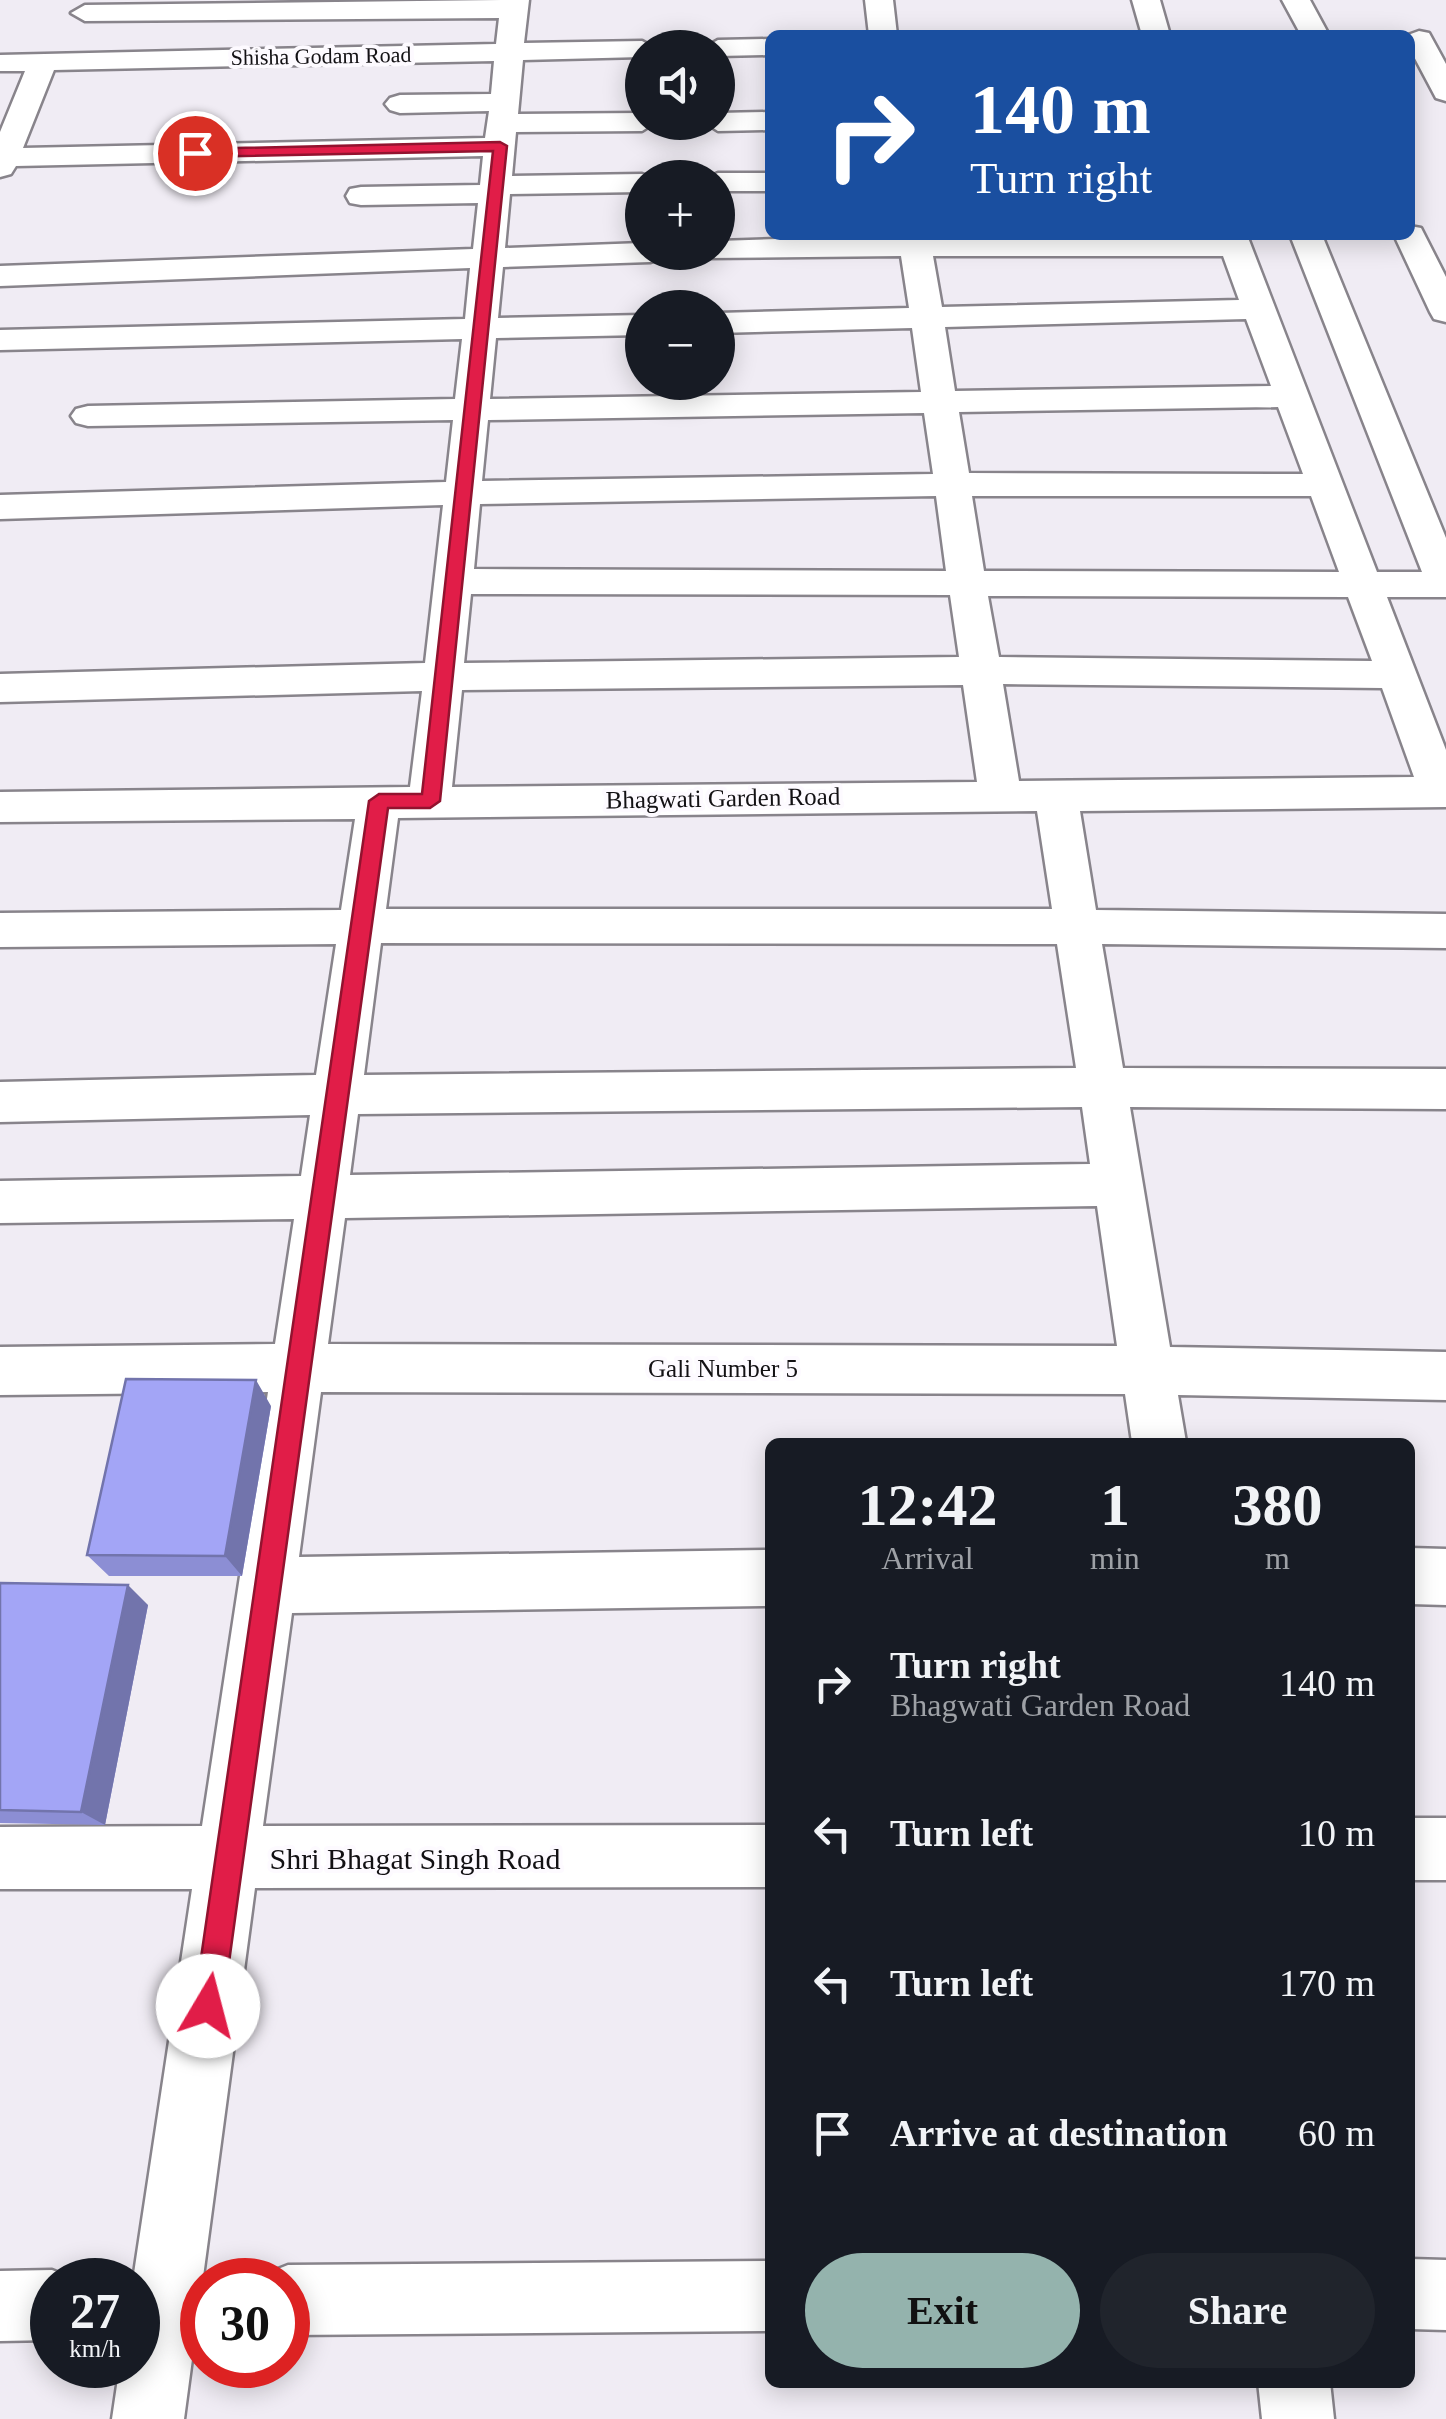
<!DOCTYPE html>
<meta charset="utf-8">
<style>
:root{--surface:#171b24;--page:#20242c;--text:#f1f3f6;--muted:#9ea1a6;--accent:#94b3ad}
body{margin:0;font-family:"Times New Roman",serif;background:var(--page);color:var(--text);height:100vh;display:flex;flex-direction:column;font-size:38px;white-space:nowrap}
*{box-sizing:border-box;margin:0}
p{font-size:32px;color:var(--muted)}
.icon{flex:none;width:55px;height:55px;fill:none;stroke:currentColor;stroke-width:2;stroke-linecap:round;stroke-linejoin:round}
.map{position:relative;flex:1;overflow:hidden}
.details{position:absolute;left:765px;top:1438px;width:650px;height:950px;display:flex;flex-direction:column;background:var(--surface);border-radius:15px;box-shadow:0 5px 25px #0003}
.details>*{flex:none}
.top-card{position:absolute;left:765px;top:30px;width:650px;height:210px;border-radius:15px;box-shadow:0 5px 25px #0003;background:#1a4fa0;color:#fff;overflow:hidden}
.tools{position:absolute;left:625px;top:30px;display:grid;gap:20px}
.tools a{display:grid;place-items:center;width:110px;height:110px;border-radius:50%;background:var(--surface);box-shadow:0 5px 25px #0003;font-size:50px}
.speed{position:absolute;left:30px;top:2258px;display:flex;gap:20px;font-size:50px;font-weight:700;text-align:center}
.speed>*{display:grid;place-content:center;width:130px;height:130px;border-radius:50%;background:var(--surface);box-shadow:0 5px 25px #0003;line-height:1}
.speed small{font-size:25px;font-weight:400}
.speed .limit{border:15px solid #d22;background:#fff;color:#111}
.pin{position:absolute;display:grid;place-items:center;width:85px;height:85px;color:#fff;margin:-42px;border:5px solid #fff;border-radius:50%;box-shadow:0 2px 10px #0007}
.me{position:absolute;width:110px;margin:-55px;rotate:8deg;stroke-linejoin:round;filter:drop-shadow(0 0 8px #0008)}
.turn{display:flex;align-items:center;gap:35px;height:210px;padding:0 40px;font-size:45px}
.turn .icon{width:130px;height:130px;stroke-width:2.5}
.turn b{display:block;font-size:70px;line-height:85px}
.eta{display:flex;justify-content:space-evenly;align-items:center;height:170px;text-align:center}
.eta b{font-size:60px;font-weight:600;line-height:70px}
.cta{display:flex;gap:20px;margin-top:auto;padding:20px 40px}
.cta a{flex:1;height:115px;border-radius:60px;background:var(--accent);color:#111;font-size:40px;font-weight:600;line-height:115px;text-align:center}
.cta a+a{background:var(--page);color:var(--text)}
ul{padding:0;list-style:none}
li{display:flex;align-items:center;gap:30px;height:150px;padding:0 40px}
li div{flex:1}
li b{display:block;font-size:38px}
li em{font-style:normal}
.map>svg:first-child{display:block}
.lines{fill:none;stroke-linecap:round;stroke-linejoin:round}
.street-casing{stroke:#88848b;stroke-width:5}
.street{fill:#fff;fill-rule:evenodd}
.wall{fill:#8c8ed4}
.shaded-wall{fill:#7274ac}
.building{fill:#a3a5f6;stroke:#7274ac;stroke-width:2.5}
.route{fill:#e11d48;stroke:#92132f;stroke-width:2.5}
.labels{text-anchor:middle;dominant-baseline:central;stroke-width:8;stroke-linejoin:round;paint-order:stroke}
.far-street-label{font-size:22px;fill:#131114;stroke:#fdfaff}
.street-label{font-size:25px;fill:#131114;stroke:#fdfaff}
.near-street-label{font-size:30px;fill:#131114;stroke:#fdfaff}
</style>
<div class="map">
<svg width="1446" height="2419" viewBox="0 0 1446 2419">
<rect width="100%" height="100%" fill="#f0ecf4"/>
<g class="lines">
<!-- street casing -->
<g class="street-casing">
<path id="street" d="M501,0h28l-5,43 118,-2 13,7h-13v9l-119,3 -5,54 124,-1v9h14l-14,9 -126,1 -4,44 130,-2 11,4h-11v14l-132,2 -5,54 137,-5v9h24l-5,7 -11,3 -147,5 -5,51 144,-3v20l-146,3 -6,61 431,-7 -9,-64 -194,5v-20l191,-5 -8,-52 -194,2 -4,-6h15v-11l180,-6h349l130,337h45l-132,-337h32l124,303v59h-59l59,153v57l-366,4 16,99 350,4v34l-344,-4 21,124 323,1v40l-316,-2 40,240 276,5v48l-268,-5 8,47h-54l-7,-48 -804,-2 -22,165 471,-7v56l-478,7 -29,213 507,-1v62l-515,1 -71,531h-72l8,-54h18v-85h-5l59,-391h-192v-62l202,-1 66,-434 -268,3v-48l275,-3 19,-125 -294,4v-42l301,-5 9,-61 -310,7v-40l316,-7 20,-131 -336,3v-34l341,-3 14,-91 -355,3v-30l410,-5 12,-96 -422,11v-28l425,-11 18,-158 -443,14v-24l446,-13 7,-62 -365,6 -12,-3 -5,-7 5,-7 12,-3 367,-7 7,-60 -462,11v-20l465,-11 5,-51 -470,18v-20l473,-17 5,-46 -117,2 -11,-2 -4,-7 4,-7 11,-2 119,-2 3,-29 -467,10 -5,8 -11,3v-45l25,-61h-25v-16l496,-11 3,-26 -414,3 -14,-8 14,-8zM494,61l-3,33 -91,1 -10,3 -5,6 5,6 10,3 89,-2 -4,27 -462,10 31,-78zM933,256h290l16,44 -297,7zM1246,319l25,67 -316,5 -10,-64zM1278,407l25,67 -334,-1 -10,-61zM924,413l9,61 -451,7 6,-61zM936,496l10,75 -472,-2 6,-65zM972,496h339l28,76 -355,-1zM471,594l479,1 9,62 -495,6zM988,596l360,1 24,64 -373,-4zM1003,684l379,4 32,89 -395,4zM963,685l14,97 -525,5 10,-97zM1037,811l15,98h-666l12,-91zM381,943l676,1 19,124 -712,7zM1082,1107l8,57 -740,11 8,-61zM1097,1206l20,140 -789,-2 17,-126z
M865,0h28l4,35h-28z
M1132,0h28l10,35h-28z
M1282,0h28l19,35h-28z
M1419,31l10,2 17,31v37l-10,-3 -26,-49 -2,-14z
M770,39v16l-52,1v-8h-14l14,-8z
M770,112v18l-52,1 -14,-9h14v-9z
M718,173h52v18h-52v-13h-12z
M1410,226l11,2 25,49v45l-12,-3 -4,-7 -36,-77h16z
M1410,1548l36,1v56l-36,-1z
M1410,1818h36v62h-36z
M1410,2259l36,1v70l-36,-1z
M770,2261v70l-482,4v-55h-27l2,-5 25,-10z
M52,2270l25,10h-25v60l-52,1v-70z
M1258,2382h72l4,37h-72z"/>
</g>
<!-- street -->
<use href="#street" class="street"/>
</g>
<!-- wall -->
<path class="wall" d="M271,1406l-29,170h-133l-22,-21z
M0,1583l148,22 -43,220 -105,-2z"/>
<!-- shaded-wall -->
<path class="shaded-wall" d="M256,1380l15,26 -29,170 -17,-20z
M128,1585l20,20 -43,220 -24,-13z"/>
<!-- building -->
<path class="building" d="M126,1379l130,1 -31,176 -138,-1z
M0,1583l128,2 -47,227 -81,-2z"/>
<!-- route -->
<path class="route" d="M500,142l7,4 -67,655 -10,7h-42l-165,1198 -4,10 -11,5 -10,-5 -4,-10 175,-1205 10,-7h43l71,-643 -298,6 -7,-4 7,-4z"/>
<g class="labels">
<!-- far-street labels -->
<g class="far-street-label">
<text transform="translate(321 56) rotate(-1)">Shisha Godam Road</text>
</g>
<!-- street labels -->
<g class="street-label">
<text transform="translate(723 798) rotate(-1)">Bhagwati Garden Road</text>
<text x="723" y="1368">Gali Number 5</text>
</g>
<!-- near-street labels -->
<g class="near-street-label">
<text x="415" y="1858">Shri Bhagat Singh Road</text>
</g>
</g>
</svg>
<div class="tools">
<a><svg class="icon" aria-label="sound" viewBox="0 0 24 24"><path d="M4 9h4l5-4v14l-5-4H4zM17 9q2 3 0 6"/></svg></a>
<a>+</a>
<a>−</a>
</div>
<div class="speed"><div>27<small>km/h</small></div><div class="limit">30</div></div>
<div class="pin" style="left:195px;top:153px;background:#d93025"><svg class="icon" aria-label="arrive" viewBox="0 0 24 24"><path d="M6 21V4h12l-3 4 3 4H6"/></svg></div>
<svg class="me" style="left:208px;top:2006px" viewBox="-20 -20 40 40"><circle r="19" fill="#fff"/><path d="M0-13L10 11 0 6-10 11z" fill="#e11d48"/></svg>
<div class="top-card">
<div class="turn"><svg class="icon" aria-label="right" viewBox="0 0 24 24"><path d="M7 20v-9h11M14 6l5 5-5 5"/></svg><div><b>140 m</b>Turn right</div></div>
</div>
<section class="details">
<div class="eta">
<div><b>12:42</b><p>Arrival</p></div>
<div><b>1</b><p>min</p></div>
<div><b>380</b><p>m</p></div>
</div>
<ul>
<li><svg class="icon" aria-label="right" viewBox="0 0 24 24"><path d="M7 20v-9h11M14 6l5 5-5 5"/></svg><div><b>Turn right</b><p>Bhagwati Garden Road</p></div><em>140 m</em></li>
<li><svg class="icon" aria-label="left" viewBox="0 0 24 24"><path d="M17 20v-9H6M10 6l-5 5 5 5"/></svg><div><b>Turn left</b></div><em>10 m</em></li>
<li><svg class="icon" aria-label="left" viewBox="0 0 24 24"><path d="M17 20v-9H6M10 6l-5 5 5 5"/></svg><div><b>Turn left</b></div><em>170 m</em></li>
<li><svg class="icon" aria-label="arrive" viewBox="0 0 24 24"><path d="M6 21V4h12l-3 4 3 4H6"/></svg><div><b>Arrive at destination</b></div><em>60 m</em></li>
</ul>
<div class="cta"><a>Exit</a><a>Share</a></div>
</section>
</div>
